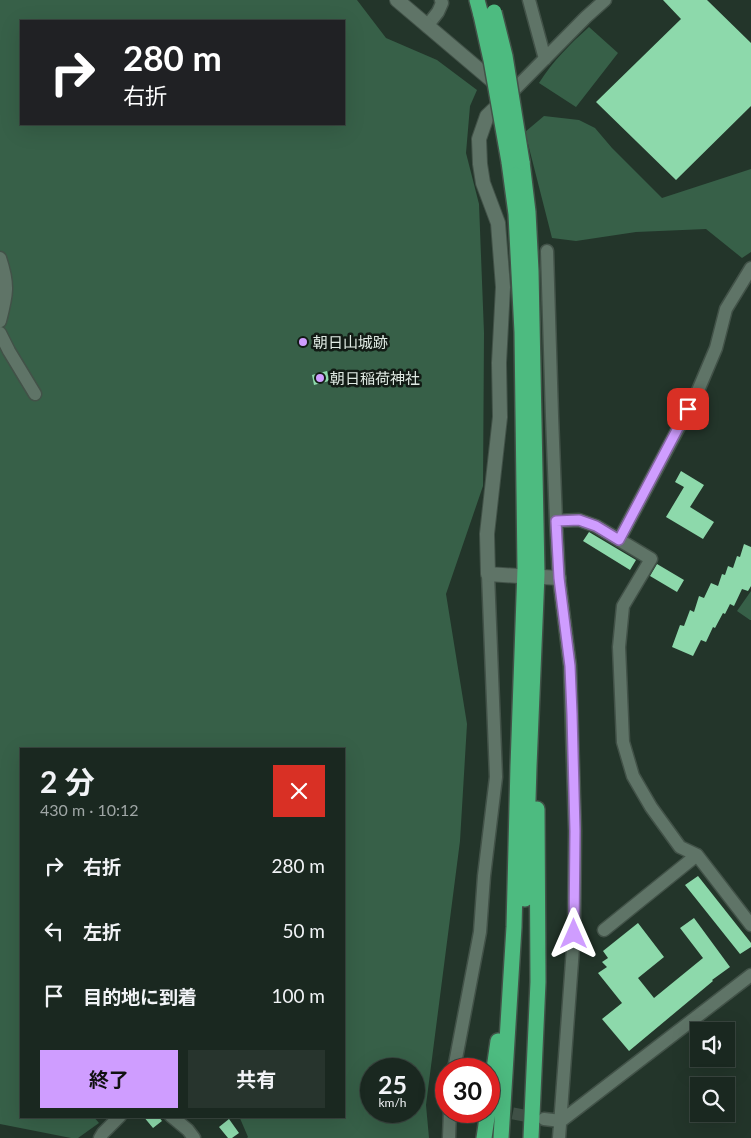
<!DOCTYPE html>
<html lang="ja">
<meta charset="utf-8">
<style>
:root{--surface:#1a2820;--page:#27342d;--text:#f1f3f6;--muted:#9fa6a5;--line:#38443e;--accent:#cf9dff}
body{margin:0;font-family:Lato,"Noto Sans JP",sans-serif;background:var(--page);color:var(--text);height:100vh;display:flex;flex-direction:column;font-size:19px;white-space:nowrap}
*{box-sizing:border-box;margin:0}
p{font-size:16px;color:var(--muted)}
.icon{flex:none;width:28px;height:28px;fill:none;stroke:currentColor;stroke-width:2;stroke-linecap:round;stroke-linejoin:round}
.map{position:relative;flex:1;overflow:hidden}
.details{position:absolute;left:20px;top:748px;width:325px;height:370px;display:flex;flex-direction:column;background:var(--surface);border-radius:0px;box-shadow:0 5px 20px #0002,0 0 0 1px var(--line)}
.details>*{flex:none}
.hud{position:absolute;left:20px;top:20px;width:325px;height:105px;border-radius:0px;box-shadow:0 5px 20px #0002,0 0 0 1px var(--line);background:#202124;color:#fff;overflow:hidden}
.tools{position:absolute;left:690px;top:1022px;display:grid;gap:10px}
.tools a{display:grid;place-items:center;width:45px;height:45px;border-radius:0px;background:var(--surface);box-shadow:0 5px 20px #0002,0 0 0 1px var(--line);font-size:25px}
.speed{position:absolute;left:360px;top:1058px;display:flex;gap:10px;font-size:25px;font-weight:700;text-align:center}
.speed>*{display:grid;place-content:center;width:65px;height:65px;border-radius:50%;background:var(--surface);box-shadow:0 5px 20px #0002,0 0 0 1px var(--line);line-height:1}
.speed small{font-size:12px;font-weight:400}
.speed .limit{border:8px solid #d22;background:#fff;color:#111}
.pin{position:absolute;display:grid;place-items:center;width:42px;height:42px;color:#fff;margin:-21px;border-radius:10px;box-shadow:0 2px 8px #0006}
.me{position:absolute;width:55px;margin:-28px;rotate:0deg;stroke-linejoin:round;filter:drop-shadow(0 0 4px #0008)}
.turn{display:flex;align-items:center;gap:18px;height:105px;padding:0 20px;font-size:22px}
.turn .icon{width:65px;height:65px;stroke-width:2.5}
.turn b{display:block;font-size:35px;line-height:42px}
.round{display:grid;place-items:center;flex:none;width:52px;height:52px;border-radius:0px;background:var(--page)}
.overview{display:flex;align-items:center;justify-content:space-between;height:85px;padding:0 20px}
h1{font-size:30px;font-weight:700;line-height:38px}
.action{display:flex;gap:10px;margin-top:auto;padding:10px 20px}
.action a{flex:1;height:58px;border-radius:0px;background:var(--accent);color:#111;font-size:20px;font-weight:700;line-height:58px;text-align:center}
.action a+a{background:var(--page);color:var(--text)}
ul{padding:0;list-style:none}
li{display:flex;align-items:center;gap:15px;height:65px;padding:0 20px}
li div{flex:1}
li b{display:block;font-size:19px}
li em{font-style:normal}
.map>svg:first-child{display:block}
.green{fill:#376048;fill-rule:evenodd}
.building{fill:#8dd9ab}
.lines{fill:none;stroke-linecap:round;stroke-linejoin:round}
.minor-tunnel{stroke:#3f5046;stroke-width:12;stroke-dasharray:12 6;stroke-linecap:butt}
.minor-casing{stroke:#425248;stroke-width:15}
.tertiary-casing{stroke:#425248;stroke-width:16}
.motorway-casing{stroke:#425248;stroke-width:18}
.minor{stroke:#5f7467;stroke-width:12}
.tertiary{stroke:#5f7467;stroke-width:14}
.motorway{stroke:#4dbb80;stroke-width:15}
.motorway-bridge-casing{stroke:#425248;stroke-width:18;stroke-linecap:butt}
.motorway-bridge{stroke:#4dbb80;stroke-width:15}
.route-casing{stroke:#8766a6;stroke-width:12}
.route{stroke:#cf9dff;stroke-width:9}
.poi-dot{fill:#cf9dff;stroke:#121b15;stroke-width:2}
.labels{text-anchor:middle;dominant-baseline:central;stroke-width:5;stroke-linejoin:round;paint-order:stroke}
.poi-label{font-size:15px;fill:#dfeae3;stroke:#121b15;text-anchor:start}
</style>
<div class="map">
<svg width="751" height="1138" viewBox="0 0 751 1138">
<rect width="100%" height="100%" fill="#23352a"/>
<!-- green -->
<path class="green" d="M0,0h357l29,38 51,22 40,30 -7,16 -4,47 13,51 5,129 -1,153 -37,108 21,130 -7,117 -34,264 3,33h-182l1,-1 -9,-21h105v-367h-323v367h72l6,7 -21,15h-7l-71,-14zM21,21h323v103h-323zM371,1069h43v42h-43z
M589,27l29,26 -42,54 -37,-24c14,-22 31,-39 50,-56z
M544,116l35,4 16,8 17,20 50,50 89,-29v83l-9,6 -36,-29 -70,3 -60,9 -24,-3 -27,-106z
M751,591v29h-1l-13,-9z"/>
<!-- building -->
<path class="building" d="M663,0h44l44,43v63l-75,74 -80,-78 85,-83z
M327,371l2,10 -15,4 -2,-10z
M681,471l23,14 -14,22 24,15 -11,17 -37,-22 18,-30 -9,-5z
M589,532l47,28 -6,10 -47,-29z
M744,544l7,3v39l-3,5 -6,-2 -8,17 -4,-2 -5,10 -2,-1 -8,15 -2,-1 -7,15 -5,-2 -8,16 -21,-9 8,-22 4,1 6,-16 4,2 5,-16 5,2 7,-15 7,3 4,-12 3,1 3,-9 5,2 4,-12 3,1z
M657,564l27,16 -7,12 -27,-16z
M698,876l53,67v4l-11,7 -55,-69z
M694,918l36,49 -18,13 1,1 -84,70 -27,-32 20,-16 -24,-30 9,-6 -5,-5 6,-4 -5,-7 35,-28 26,34 -26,21 16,20 49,-40 -23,-30z
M143,1116h15l4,5 -9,7z
M229,1119l10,14 -7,5h-4l-9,-11z"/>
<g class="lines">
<!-- minor-tunnel -->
<path class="minor-tunnel" d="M495,1110l47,9"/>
<!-- minor casing -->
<g class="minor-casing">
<path id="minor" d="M529,0l16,59
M427,26l11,-14 4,-9 -1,-3
M509,95l77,-78 19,-17
M547,251l5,165 4,105
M0,258c9,27 7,36 0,63
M0,333l9,18 26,43
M619,540l78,-147 19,-45 10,-39 25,-41
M604,930l93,-75
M454,1069l26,-137 4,-56 12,-99 -8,-203
M171,1116l17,14 6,8
M544,1119l17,2 190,-146
M100,1138l3,-5 17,-17
M449,1138l1,-27
M559,1138l15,-204 1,-103 -5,-165 -11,-88 -3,-57 23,-1 17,6 55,33 -28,47 -4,41 4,95 10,34 18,31 29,40 17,8 54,70"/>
</g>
<!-- tertiary casing -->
<g class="tertiary-casing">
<path id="tertiary" d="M397,0l112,95 -22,21 -8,23 1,25 3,19 15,40 5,64 -4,76 1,54 -13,117 1,40 31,2
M543,577l16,1"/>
</g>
<!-- motorway casing -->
<g class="motorway-casing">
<path id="motorway" d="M477,0l4,15
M522,162l6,50 3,59 6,303 -8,192 -4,133
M489,1104l9,-63
M484,1138l4,-27
M501,1138l13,-211 4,-161 7,-197 -3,-237 -6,-118 -7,-52
M531,1138l7,-156 -1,-173"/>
</g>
<!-- minor -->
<use href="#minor" class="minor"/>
<!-- tertiary -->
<use href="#tertiary" class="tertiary"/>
<!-- motorway -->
<use href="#motorway" class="motorway"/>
<!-- motorway-bridge casing -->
<g class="motorway-bridge-casing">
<path id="motorway-bridge" d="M494,12l11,44 17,106
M481,15l10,45 18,102"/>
</g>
<!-- motorway-bridge -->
<use href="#motorway-bridge" class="motorway-bridge"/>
</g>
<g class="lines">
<!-- route casing -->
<g class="route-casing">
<path id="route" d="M574,934l1,-103 -3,-117 -2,-48 -11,-88 -3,-57 23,-1 17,6 23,14 69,-131"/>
</g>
<!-- route -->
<use href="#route" class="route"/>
</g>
<!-- markers -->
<g class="poi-dot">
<circle cx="303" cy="342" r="5"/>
<circle cx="320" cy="378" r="5"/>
</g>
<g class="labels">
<!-- poi labels -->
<g class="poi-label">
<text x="313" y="342">朝日山城跡</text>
<text x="330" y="378">朝日稲荷神社</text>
</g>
</g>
</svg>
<div class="tools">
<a><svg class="icon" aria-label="sound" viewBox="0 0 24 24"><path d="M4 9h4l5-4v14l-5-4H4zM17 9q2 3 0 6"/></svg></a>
<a><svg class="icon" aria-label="search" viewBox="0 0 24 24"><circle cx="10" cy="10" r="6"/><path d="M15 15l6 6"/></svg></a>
</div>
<div class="speed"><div>25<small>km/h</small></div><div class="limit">30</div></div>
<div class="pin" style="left:688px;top:409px;background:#d93025"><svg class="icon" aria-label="arrive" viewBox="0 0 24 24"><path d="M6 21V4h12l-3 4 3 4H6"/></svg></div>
<svg class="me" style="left:574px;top:934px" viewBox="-20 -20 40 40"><path d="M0-17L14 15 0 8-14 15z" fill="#cf9dff" stroke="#fff" stroke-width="4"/></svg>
<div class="hud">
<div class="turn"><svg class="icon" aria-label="right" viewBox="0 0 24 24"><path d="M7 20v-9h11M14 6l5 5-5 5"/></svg><div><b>280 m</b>右折</div></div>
</div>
<section class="details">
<div class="overview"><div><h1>2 分</h1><p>430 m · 10:12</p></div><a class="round" style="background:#d93025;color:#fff"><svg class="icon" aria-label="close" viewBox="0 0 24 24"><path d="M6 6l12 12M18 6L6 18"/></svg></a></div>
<ul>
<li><svg class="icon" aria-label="right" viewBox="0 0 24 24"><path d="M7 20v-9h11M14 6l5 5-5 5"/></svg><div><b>右折</b></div><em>280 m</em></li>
<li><svg class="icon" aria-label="left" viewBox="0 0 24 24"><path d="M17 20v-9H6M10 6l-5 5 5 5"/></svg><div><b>左折</b></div><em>50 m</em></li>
<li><svg class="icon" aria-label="arrive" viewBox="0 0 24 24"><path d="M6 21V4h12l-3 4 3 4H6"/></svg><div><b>目的地に到着</b></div><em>100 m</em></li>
</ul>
<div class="action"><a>終了</a><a>共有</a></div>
</section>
</div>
